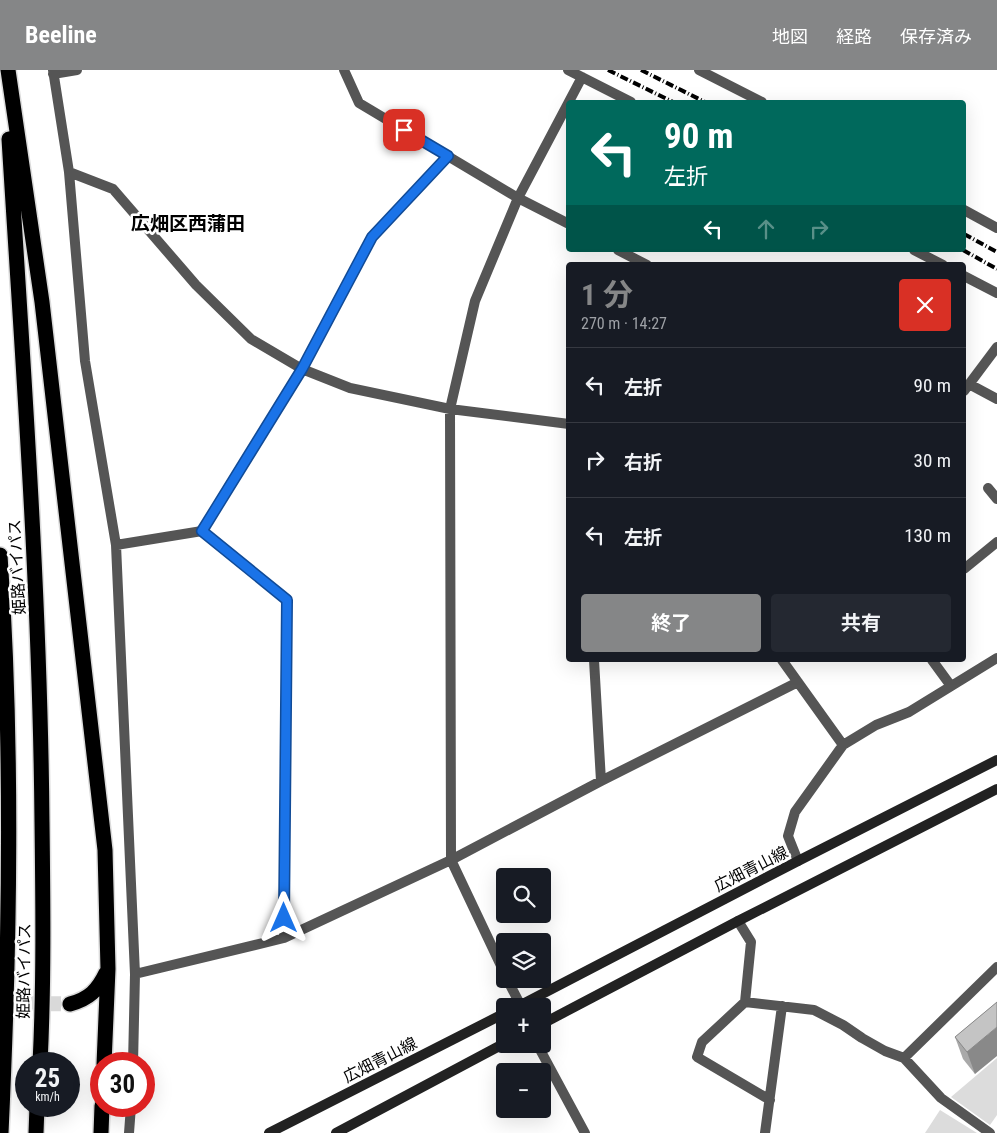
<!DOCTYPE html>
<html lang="ja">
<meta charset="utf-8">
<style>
:root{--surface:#171b24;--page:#242831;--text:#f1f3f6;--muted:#9ea1a6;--line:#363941;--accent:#858687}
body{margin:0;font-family:"Roboto Condensed","Noto Sans JP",sans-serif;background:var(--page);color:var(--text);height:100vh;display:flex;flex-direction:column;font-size:19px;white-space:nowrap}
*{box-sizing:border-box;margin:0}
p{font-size:16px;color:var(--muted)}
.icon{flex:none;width:28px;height:28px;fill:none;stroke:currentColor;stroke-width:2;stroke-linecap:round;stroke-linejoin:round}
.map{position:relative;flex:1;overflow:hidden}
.side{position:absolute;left:566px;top:192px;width:400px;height:400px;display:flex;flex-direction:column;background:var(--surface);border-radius:5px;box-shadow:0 5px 20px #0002}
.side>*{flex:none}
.guide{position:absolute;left:566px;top:30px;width:400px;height:152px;border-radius:5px;box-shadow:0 5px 20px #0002;background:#00695c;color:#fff;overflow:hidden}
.fabs{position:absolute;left:496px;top:798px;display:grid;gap:10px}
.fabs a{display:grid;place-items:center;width:55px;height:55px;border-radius:5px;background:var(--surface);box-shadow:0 5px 20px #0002;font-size:25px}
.speed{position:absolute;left:15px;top:982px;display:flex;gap:10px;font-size:25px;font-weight:700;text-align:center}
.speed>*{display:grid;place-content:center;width:65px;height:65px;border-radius:50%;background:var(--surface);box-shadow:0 5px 20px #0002;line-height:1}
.speed small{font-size:12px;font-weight:400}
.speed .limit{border:8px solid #d22;background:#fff;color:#111}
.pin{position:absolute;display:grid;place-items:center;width:42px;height:42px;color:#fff;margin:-21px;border-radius:10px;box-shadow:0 2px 8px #0006}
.me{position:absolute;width:55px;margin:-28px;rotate:0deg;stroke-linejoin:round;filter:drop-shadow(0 0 4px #0008)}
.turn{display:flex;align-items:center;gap:18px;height:105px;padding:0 15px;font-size:22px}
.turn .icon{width:65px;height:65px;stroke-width:2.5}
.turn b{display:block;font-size:35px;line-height:42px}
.lanes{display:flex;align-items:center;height:48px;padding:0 15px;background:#0003;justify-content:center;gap:25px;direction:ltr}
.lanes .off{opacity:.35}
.round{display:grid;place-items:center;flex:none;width:52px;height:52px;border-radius:5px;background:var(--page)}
.overview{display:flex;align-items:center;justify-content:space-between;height:85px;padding:0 15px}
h1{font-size:30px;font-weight:700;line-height:38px;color:var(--accent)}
.button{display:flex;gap:10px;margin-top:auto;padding:10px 15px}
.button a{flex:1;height:58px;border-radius:5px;background:var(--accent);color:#fff;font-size:20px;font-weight:700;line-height:58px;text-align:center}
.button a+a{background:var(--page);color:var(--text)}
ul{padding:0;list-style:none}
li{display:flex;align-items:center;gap:15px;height:75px;padding:0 15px;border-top:1px solid var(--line)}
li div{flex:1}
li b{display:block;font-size:19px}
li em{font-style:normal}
header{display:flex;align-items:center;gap:30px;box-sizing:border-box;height:70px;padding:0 25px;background:var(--accent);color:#fff}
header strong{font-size:24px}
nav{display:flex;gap:28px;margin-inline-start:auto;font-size:18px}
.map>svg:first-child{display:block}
.green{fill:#dcdcdc}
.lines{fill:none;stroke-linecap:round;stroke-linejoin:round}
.highway-tunnel{stroke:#d9d9d9;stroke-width:15;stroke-dasharray:15 8;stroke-linecap:butt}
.highway-casing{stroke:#dbdbdb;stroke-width:18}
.street{stroke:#555;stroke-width:10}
.secondary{stroke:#222;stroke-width:10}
.highway{stroke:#000;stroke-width:15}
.rail{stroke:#000;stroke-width:4;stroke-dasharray:8 2.5 1 2.5;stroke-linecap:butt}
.wall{fill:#a9a9a9}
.shaded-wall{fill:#898989}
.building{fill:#c4c4c4;stroke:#898989}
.route-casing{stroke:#114b97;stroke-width:12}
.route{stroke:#1a73e8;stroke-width:9}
.labels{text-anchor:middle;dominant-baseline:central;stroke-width:5;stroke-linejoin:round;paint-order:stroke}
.street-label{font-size:16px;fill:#000;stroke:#fff}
.quarter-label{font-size:19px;font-weight:bold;fill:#000;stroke:#fff}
</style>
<header>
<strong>Beeline</strong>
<nav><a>地図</a><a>経路</a><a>保存済み</a></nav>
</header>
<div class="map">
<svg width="997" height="1063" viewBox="0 0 997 1063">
<rect width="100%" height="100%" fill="#fff"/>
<!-- green -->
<path class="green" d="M997,988v57l-7,10 -39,-28z
M940,1040l37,23h-52z"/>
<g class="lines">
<!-- highway-tunnel -->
<path class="highway-tunnel" d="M0,933l70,1"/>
<!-- highway casing -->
<g class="highway-casing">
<path id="highway" d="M8,0l34,232 63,548 3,119 -4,95
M9,69c14,227 31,455 33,683 1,80 2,161 -2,242
M0,485c13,192 10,385 1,578
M70,934c19,-5 28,-14 36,-31
M36,1063l1,-27
M101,1063l1,-27"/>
</g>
<!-- street -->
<path class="street" d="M53,0l16,102 16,189 31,184 19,429 -2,90
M344,0l15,33 159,95 51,26
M568,0l63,32
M699,0l63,32
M53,4l24,-4
M69,102l44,17 83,96 55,54 51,30 48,19 100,21 119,15
M964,140l33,18
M618,180l29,15
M914,180l29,15
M964,206l33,17
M969,314l28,15
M964,321l33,-44
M988,418l9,11
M202,461l100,-162 70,-132 76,-81
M116,475l86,-14 85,69 -3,338
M964,499l33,-27
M594,590l7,121
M782,590l61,85
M932,590l19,26
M798,791l-10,-25 7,-24 48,-67 33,-20 33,-13 88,-54
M738,851l13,21 -6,60
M135,904l149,-36 167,-78 150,-79 197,-99
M505,904l-54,-114 -1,-451 25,-108 43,-103 64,-121
M507,909l14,27
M537,974l48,89
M904,988l93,-91
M770,1030l-73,-43 5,-15 43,-40 69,8 29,15 19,13 23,13 19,7 37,40 49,35
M129,1063l2,-27
M765,1063l17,-127"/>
<!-- secondary -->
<path class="secondary" d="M519,936l279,-145 199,-101
M542,954l196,-103 259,-132
M269,1063l236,-120
M336,1063l169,-90"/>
<!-- highway -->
<use href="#highway" class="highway"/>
<!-- rail -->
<path class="rail" d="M608,0l65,32
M641,0l64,32
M964,164l33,18
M963,180l34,19"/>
</g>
<!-- wall -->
<path class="wall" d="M997,932l-22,72 -12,-15 -8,-22z"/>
<!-- shaded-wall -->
<path class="shaded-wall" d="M997,957v29l-22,18 -8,-22z"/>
<!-- building -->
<path class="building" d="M997,932v25l-30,25 -12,-15z"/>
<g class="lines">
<!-- route casing -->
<g class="route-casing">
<path id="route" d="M284,848l3,-318 -85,-69 100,-162 70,-132 76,-81 -44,-26"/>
</g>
<!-- route -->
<use href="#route" class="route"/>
</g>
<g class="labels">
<!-- street labels -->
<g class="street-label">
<text transform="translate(17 497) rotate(-93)">姫路バイパス</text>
<text transform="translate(751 799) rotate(-27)">広畑青山線</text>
<text transform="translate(24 901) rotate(-89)">姫路バイパス</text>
<text transform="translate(380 990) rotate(-27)">広畑青山線</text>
</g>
<!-- quarter labels -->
<g class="quarter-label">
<text x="188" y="153">広畑区西蒲田</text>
</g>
</g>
</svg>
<div class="fabs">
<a><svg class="icon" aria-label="search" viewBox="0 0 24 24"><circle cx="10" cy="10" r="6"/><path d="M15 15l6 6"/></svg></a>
<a><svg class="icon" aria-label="layers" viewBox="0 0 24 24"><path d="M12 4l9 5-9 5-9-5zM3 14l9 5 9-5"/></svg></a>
<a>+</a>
<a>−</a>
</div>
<div class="speed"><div>25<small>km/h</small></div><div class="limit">30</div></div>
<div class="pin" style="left:404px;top:60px;background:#d93025"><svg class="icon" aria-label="arrive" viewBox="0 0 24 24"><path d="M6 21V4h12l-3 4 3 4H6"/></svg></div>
<svg class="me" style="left:284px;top:848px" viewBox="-20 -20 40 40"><path d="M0-17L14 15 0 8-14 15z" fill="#1a73e8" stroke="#fff" stroke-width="4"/></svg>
<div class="guide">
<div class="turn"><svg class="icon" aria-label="left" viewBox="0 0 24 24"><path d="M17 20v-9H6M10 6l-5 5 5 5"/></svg><div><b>90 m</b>左折</div></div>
<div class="lanes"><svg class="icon" aria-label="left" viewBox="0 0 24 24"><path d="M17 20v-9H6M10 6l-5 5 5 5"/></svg><svg class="icon off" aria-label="ahead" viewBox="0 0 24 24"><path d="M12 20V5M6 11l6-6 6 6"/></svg><svg class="icon off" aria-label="right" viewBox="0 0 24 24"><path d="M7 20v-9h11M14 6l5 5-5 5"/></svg></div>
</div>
<section class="side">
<div class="overview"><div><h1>1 分</h1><p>270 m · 14:27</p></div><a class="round" style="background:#d93025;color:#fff"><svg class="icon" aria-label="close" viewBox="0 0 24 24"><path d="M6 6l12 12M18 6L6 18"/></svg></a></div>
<ul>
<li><svg class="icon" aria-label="left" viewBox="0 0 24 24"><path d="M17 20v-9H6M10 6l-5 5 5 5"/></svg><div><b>左折</b></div><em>90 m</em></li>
<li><svg class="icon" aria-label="right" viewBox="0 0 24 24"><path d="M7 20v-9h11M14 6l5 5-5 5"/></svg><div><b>右折</b></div><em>30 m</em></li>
<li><svg class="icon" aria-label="left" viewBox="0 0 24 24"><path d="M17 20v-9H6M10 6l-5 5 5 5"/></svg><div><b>左折</b></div><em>130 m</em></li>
</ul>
<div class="button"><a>終了</a><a>共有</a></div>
</section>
</div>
